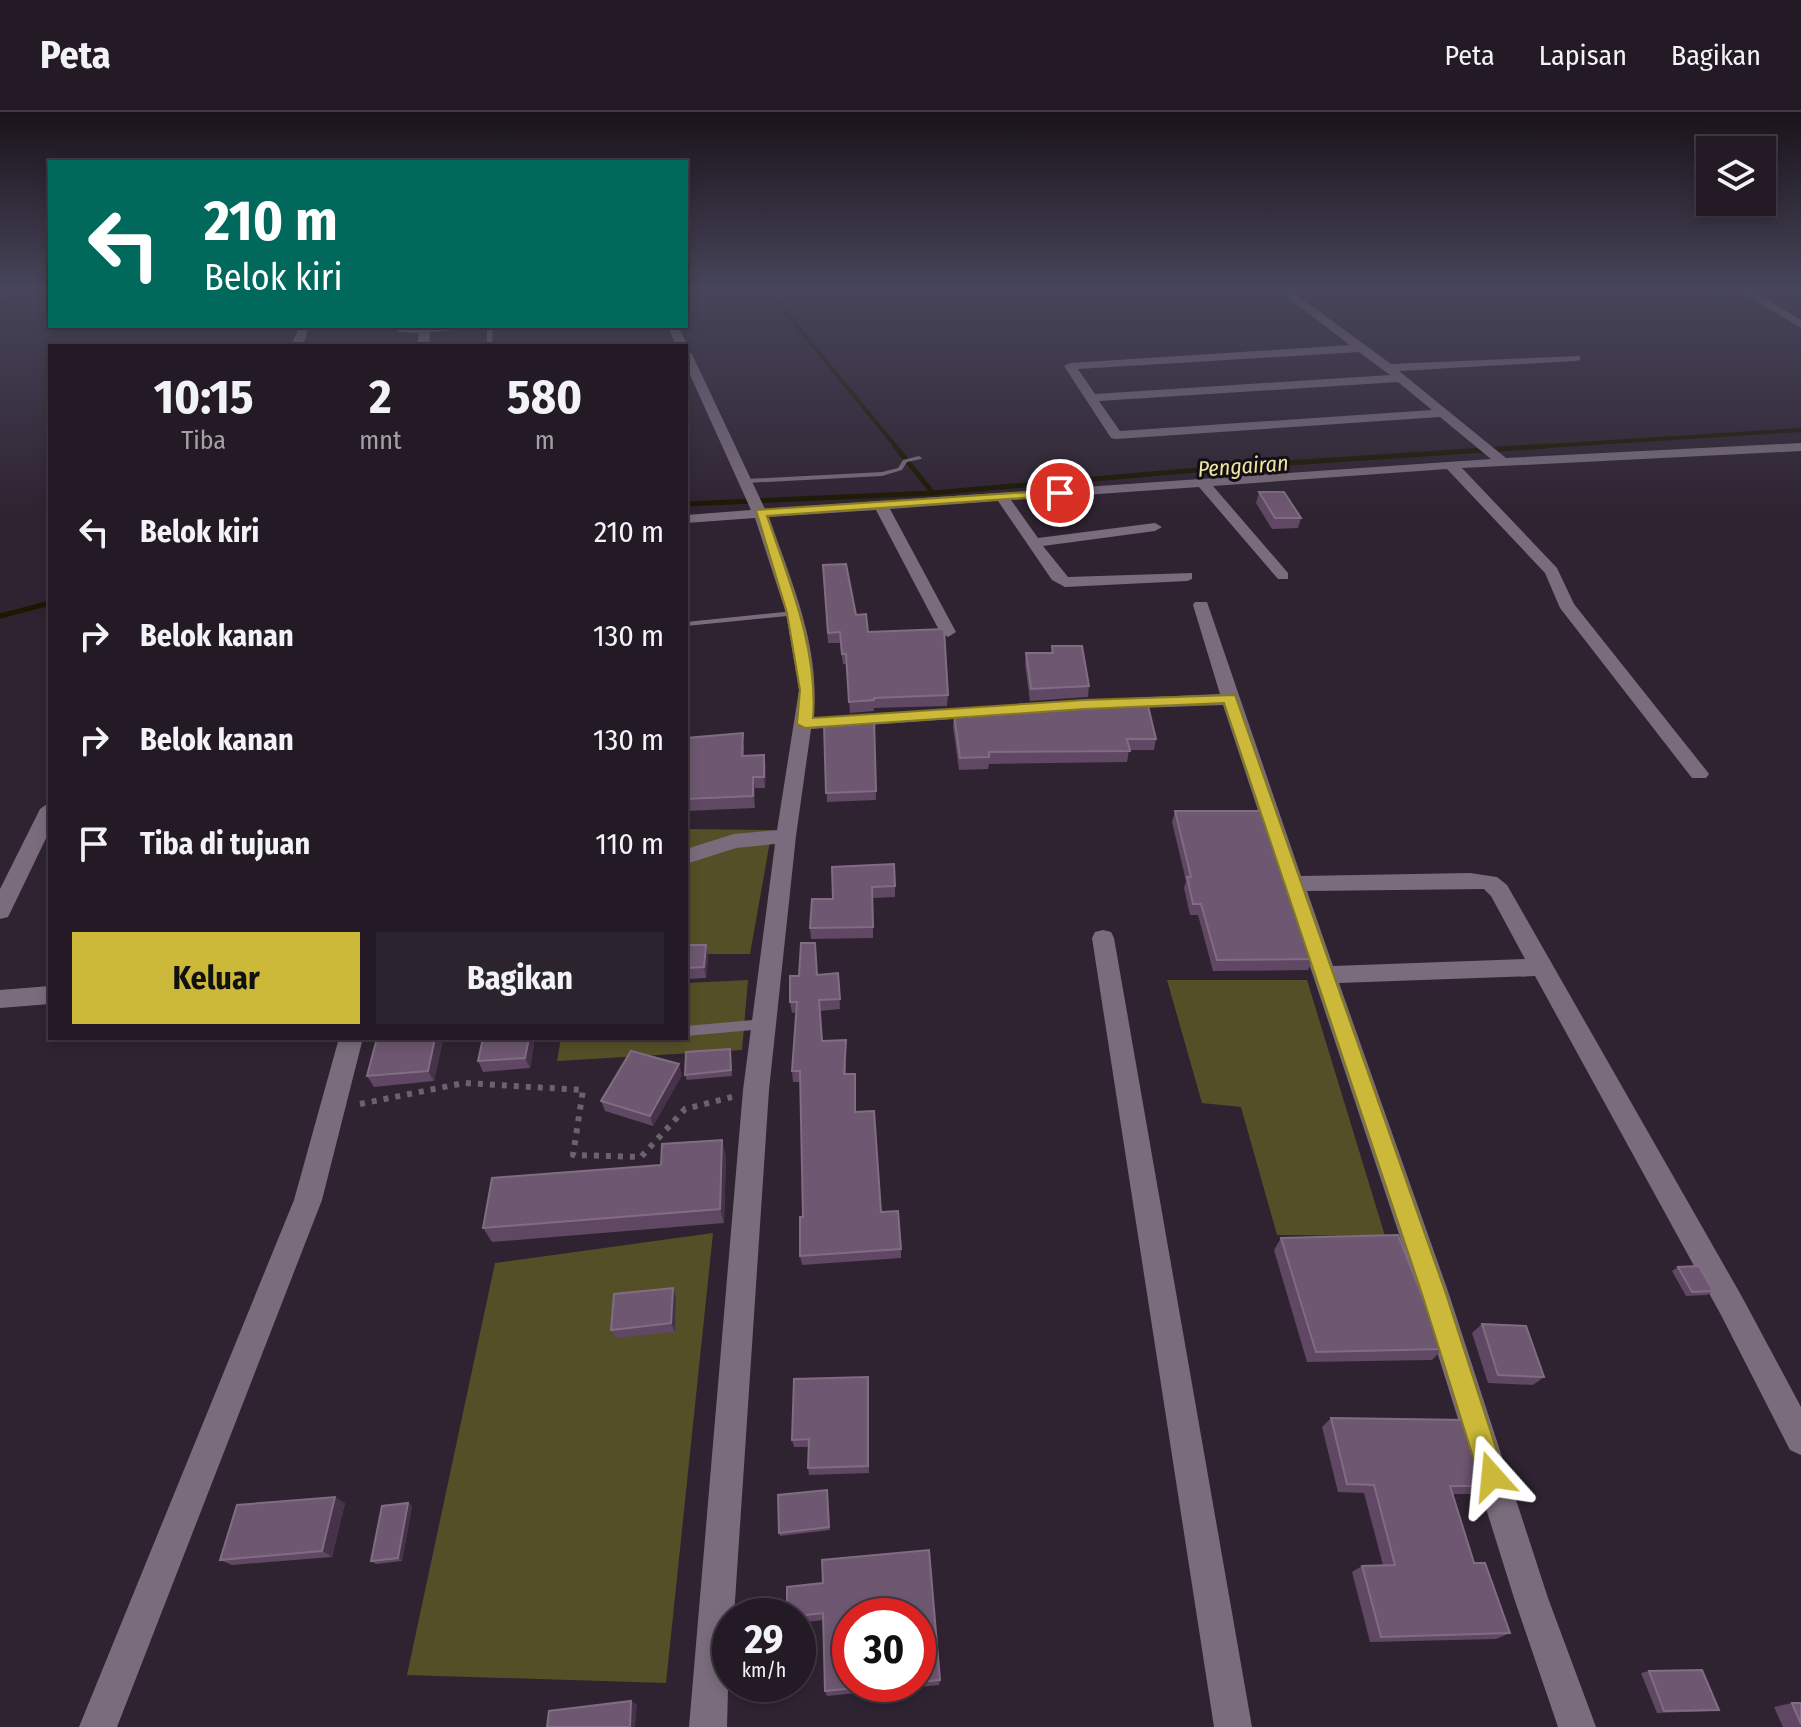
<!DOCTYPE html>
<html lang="id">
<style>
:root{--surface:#231a25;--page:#2b232d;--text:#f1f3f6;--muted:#a3a1a7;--line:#403842;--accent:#ccb939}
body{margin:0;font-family:"Fira Sans Condensed",sans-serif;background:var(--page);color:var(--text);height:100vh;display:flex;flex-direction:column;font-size:30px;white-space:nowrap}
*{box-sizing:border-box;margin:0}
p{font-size:26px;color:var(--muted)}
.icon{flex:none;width:44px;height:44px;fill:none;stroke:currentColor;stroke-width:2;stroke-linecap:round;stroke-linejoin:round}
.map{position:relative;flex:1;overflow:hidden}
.side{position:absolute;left:48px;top:232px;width:640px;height:696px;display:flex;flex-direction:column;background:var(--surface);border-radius:0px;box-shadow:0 4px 12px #0003,0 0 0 2px var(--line)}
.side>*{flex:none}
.guide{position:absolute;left:48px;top:48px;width:640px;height:168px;border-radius:0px;box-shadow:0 4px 12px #0003,0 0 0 2px var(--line);background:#00695c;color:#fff;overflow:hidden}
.fabs{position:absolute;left:1696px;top:24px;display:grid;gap:16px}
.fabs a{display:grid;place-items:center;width:80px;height:80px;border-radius:0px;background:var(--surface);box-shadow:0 4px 12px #0003,0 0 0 2px var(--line);font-size:40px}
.speed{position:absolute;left:712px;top:1486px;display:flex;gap:16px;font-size:40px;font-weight:700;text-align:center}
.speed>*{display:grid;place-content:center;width:104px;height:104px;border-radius:50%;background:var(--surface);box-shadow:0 4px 12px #0003,0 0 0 2px var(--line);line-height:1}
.speed small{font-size:20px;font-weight:400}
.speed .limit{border:12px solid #d22;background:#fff;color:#111}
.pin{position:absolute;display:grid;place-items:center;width:68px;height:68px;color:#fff;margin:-34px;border:4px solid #fff;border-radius:50%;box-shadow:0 2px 8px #0007}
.me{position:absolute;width:88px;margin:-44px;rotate:342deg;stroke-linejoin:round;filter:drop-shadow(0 0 6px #0008)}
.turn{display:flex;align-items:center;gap:28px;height:168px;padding:0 24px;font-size:36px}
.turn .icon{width:104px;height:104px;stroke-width:2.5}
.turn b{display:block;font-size:56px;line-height:68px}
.eta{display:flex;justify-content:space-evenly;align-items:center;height:136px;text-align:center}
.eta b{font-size:48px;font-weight:700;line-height:56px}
.cta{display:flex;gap:16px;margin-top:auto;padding:16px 24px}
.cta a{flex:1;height:92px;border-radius:0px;background:var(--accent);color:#111;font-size:32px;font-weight:700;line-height:92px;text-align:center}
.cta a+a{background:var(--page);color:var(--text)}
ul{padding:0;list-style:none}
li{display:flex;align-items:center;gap:24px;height:104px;padding:0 24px}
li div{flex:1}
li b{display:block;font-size:30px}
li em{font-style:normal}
header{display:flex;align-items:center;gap:48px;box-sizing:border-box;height:112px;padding:0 40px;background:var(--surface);border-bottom:2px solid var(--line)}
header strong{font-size:38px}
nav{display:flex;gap:44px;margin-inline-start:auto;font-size:28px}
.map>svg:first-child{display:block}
.green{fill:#554f28}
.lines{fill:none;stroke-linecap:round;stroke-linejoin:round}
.stream-far1{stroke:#1c1800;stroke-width:4}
.stream{stroke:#1c1800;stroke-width:5}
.path{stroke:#6c616d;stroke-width:6;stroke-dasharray:5 7;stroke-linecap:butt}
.lane{fill:#7a6c7c;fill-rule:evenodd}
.street{fill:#7a6c7c;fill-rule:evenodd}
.wall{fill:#604763;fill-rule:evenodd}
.shaded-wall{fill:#463249}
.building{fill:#6e5771;stroke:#816c83;stroke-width:2}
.route{fill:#ccb939;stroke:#857825;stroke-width:2}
.labels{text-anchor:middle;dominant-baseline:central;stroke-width:6;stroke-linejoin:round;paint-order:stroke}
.far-water-label{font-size:22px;font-style:italic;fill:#efe5a1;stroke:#140f15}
</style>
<header>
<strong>Peta</strong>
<nav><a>Peta</a><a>Lapisan</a><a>Bagikan</a></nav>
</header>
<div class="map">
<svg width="1801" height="1615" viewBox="0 0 1801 1615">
<rect width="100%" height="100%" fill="#2f2331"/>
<!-- green -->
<path class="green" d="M688,717l84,1 -22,124h-64z
M748,868l-6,70 -185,11 4,-23h125v-55z
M1167,868h140l78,256 -108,-1 -36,-128 -39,-4z
M713,1121l-47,450 -259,-8 88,-412z"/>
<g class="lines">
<!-- stream-far1 -->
<path class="stream-far1" d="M766,176l131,160
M0,195l23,-19
M1515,336l286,-18"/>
<!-- stream -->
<path class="stream" d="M895,334l38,47
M686,392l247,-11 310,-27 303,-20
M0,504l50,-13"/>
<!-- path -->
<path class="path" d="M360,992l104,-21 119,7 -10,65 68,2 44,-48 47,-12"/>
<!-- lane -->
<path class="lane" d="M1742,176l2,3 -48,4 -3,-2z
M487,214h6l-1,20 -5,-1z
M919,344l3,2 -1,1 -14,3 -5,8 -20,6 -136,7 -3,-2 3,-2 136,-7 16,-4 5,-8z
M794,499l4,2 -1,2 -111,11v-4z
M764,907l4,2 2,3 -2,3 -4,2 -78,7v-10z"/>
<!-- street -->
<path class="street" d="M1275,176h12l104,76 189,-8v4l-4,1 -177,10 107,87 295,-15v8l-339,17 95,100 17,36 132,166 3,4 -3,4h-14l-132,-170 -15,-35 -98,-104 -234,17 75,87v6h-10l-79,-92 -188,13 27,38 117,-15 7,4 -7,4 -112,15 25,31 124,-4v6l-5,2 -122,6 -13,-7 -54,-79 -108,8 66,123 -8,5 -8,-5 -64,-122 -107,7c22,64 53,133 44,201l271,-18 136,-6 -27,-89 2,-3h12l94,274 169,-3 27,4 10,8 234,410 60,112v48l-11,-5 -69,-135 -186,-339 -196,7 110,311 99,304 48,129h-38l-44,-129 -95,-304 -196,-589 -139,5 -273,19 -15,107 -27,254 -35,526h-4l-3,111h-38l54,-637 32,-246 -39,4 -50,16v-15l48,-15 43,-4 22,-140 -13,-77 -31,-95 -69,5v-8l65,-5 -65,-144v-15l6,3 73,155 726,-50 -51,-42 -324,22 -5,-1 -47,-72 6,-3 280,-18zM1359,240l31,23 -295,19 -17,-25zM1398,270l34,28 -312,21 -21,-30zM1484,777l7,7 34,63 -192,7 -26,-75z
M1735,176h12l54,32v8z
M394,214h76l-5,3 -35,3 -1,14h-12l2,-13 -20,-1z
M668,214h10l10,20 -2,2 -10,-2z
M303,215l5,3 -5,16h-12l7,-16z
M50,690v28l-39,81 -3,6 -8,2v-30l40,-80z
M1103,818l8,2 3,6 138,789h-38l-122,-789 3,-6z
M50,874v18l-50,4v-18z
M339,926h24l-41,162 -205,527h-38l215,-527z"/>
</g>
<!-- wall -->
<path class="wall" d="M1259,380l42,26 -3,10 -26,1 -16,-26z
M823,453l45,67 80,63 -1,11 -73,2v3l-24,2 -4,-49h-3l-3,-21h-12z
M1052,534l37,40 -1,11 -58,4 -5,-37 1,-11h25z
M1033,593l123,34 -2,11h-25l-2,12 -138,2 -1,5 -29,1 -6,-43 1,-12 78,-3z
M874,606l2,82 -49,2 -3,-78z
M686,626l58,7v11l20,-1 2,12 -1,21h-10v20l-69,3z
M1175,699l138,148 -5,11 -95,1 -15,-56h-8l-6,-27 2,-7 -14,-59z
M832,755l63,19v11l-22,1v40l-62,1 -1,-11 23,-29z
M686,833h20l2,11 -2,22 -20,1z
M839,872l1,25 -20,2 2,30 24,10v23l9,10v28l26,100 20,37v9l-99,7 -2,-9 3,-39 -2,-135h-8l-1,-11 4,-59 -4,1 -2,-11z
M377,926h66l-9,43 -60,6 -7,-11z
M483,926h52l-5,30 -47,4 -5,-11z
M730,937l2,27 -45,4 -2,-5z
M682,963l-29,51 -48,-15 -4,-10z
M726,1043l-2,68 -232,19 -9,-14z
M1281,1126l162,111 -11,11 -125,2 -33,-112z
M1678,1155l35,24 -6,4 -21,1 -14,-25z
M676,1185l-1,35 -59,6 -5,-8z
M1482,1212l62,53 -11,8 -45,-2 -16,-50z
M868,1273l1,88 -60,2 -1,-7v-21h-14l-2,-7z
M1331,1306l159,68 -13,8h-24l21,69 36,70 -14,6 -126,3 -18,-70 10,-6 21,-1 -19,-72 -26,-1 -16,-65z
M827,1378l3,40 -50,6 -1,-3z
M345,1391l-13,54 -100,8 -12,-5z
M408,1391l4,3 -10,55 -26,3 -5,-3z
M929,1438l11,130 -1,5 -112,11 -2,-5 -1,-71 -26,3v-7h-11v-29l36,-4 -1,-23zM850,1504h68v68h-68z
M1649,1559l70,39 -8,1 -54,2 -16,-40z
M1792,1591h9v24h-18l-9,-20z"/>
<!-- shaded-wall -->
<path class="shaded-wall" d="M764,643l2,12 -1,21 -1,-11z
M753,665l2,11v20l-2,-12z
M706,833l2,11 -2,22 -2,-11z
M435,926h9l-10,43 -6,-10z
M529,926h6v1l-5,29 -5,-10z
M679,952l3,11 -29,51 -3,-10z
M722,1028l4,15 -2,68 -4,-14z
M673,1176l3,9 -1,35 -4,-9z
M335,1385l10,6 -13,54 -10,-6z
M408,1391l4,3 -10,55 -4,-3z
M631,1589l6,3 -2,23h-5z"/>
<!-- building -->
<path class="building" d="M1259,380h25l17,26h-26z
M846,452l10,51 10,-1 2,18 76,-3 4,66 -74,3v2l-25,2 -3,-48h-4l-2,-22 -12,1 -5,-68z
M1052,534h30l7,40 -58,3 -5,-36h27z
M1086,590l62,4 8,33h-29l3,12 -141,1v5l-29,1 -6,-43 80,-3 -1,-7z
M874,606l2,73 -50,2 -2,-69z
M743,621l-1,23 22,-1v22h-11v19l-67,3v-61z
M1175,699h88l50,148 -96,1 -16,-56h-8l-6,-27h4z
M894,752l1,22 -23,1 1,40 -63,1 2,-29h21l-1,-32z
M801,831h14l2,32 21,-2 2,26 -21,1 3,41 24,-1 -2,34h11v38l19,-1 7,101 17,-1 3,38 -101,7v-39h3l-3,-146h-8l5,-69h-7v-26h9z
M686,833h20l-2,22 -18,1z
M377,926h58l-7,33 -61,5z
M483,926h46l-4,20 -47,3z
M730,937l1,21 -46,5 1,-23z
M631,939l48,13 -29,52 -49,-15z
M722,1028l-2,69 -237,19 9,-50 169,-13 1,-21z
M1398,1123l45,114 -127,3 -35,-114z
M1699,1154l14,25 -21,1 -14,-25z
M673,1176l-2,35 -60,7 3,-36z
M1482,1212l44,2 18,51 -46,-2z
M868,1265v89l-60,2 1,-29 -17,1 2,-61z
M1331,1306l137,2 22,66h-40l24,77h11l25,70 -129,4 -19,-71 33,-1 -21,-80 -27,-1z
M827,1378l2,37 -50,6 -1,-38z
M335,1385l-13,54 -102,9 17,-55z
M408,1391l-10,55 -27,3 11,-55z
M929,1438l11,130 -22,2v-66h-68v68h47l-72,7 -2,-78 -25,3h-11v-29l36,-4 -1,-23z
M1702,1558l17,40 -55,1 -15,-40z
M631,1589l-1,26h-83l2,-16z
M1792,1591h9v21z"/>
<!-- sky -->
<linearGradient id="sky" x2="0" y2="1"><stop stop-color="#1a131b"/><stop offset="0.44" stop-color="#47455a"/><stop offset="1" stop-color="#47455a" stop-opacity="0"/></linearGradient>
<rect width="1801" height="402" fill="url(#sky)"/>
<!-- route -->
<path class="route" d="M1060,378l5,3 -1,2 -297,21c22,65 51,133 46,202l271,-18 151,-5 211,599 59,182 -3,10 -10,4 -10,-4 -3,-10 -57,-182 -198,-591 -140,6 -279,19 -8,-4 3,-34 -13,-77 -31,-103z"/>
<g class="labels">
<!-- far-water labels -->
<g class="far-water-label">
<text transform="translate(1243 354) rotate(-4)">Pengairan</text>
</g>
</g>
</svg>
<div class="fabs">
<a><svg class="icon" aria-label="layers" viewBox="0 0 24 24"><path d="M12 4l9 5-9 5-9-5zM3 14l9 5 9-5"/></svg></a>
</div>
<div class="speed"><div>29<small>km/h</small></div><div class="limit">30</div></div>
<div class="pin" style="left:1060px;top:381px;background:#d93025"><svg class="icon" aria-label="arrive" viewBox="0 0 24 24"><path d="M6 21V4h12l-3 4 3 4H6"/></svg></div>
<svg class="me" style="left:1492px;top:1364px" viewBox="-20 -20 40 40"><path d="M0-17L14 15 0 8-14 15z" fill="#ccb939" stroke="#fff" stroke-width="4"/></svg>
<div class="guide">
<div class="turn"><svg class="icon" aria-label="left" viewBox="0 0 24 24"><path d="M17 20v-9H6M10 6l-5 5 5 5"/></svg><div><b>210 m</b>Belok kiri</div></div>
</div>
<section class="side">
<div class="eta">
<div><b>10:15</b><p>Tiba</p></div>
<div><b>2</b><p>mnt</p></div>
<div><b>580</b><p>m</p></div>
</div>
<ul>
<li><svg class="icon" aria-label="left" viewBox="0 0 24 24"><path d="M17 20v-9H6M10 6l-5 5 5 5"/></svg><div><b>Belok kiri</b></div><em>210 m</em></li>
<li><svg class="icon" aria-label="right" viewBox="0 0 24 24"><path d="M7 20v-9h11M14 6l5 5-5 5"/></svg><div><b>Belok kanan</b></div><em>130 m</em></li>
<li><svg class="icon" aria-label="right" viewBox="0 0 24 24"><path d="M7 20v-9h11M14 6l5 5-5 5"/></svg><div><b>Belok kanan</b></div><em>130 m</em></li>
<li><svg class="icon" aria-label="arrive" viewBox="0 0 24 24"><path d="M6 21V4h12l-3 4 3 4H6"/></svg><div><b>Tiba di tujuan</b></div><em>110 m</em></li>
</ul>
<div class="cta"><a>Keluar</a><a>Bagikan</a></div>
</section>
</div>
